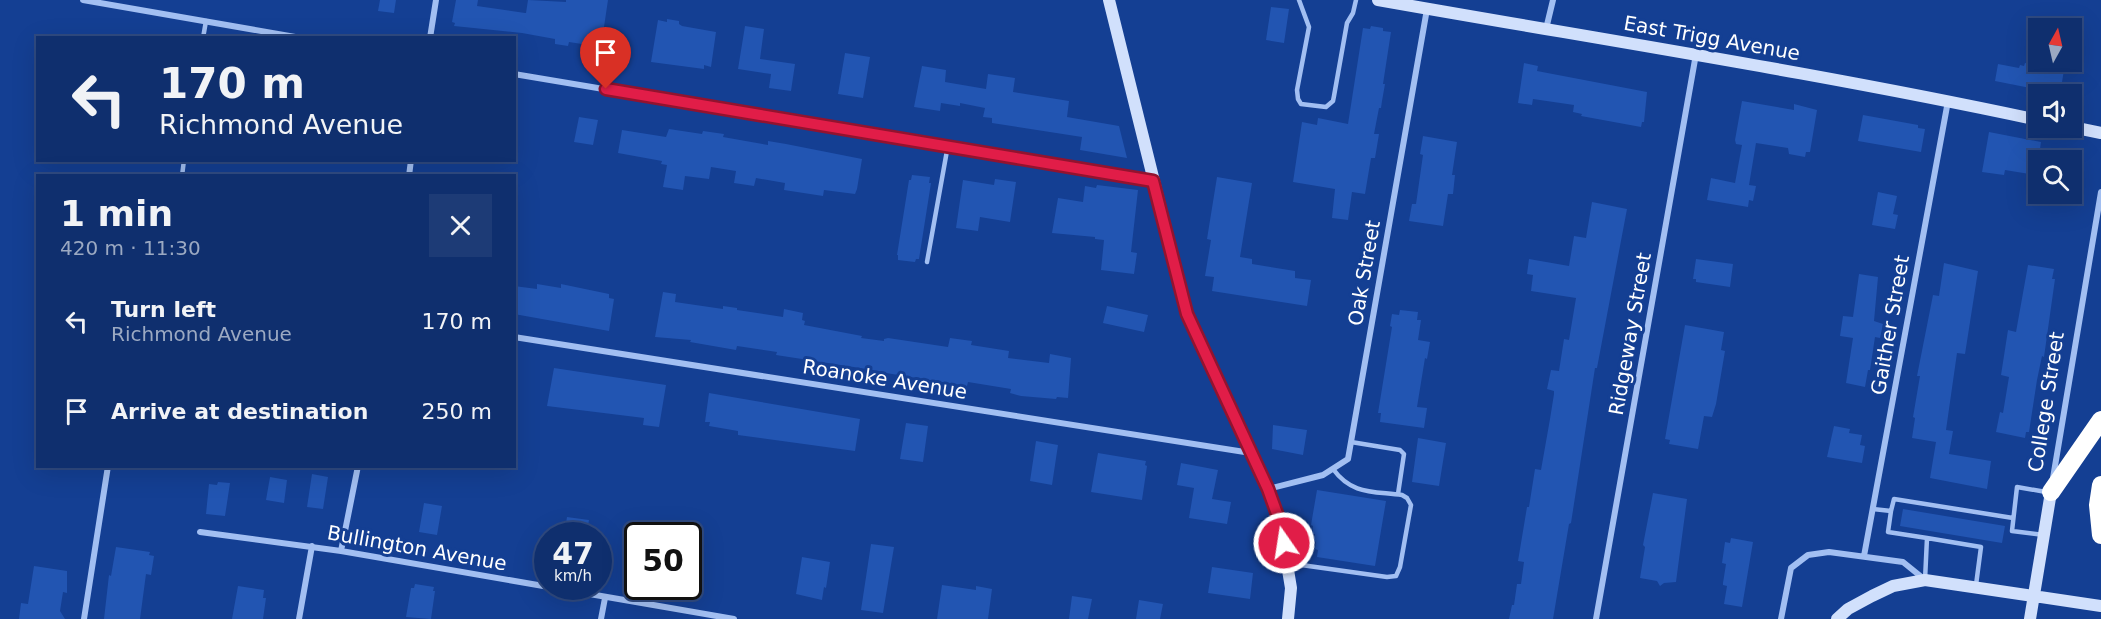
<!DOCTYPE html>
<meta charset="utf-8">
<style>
:root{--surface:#0f2f6e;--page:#1d3b76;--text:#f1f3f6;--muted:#9ba9c2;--line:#2f4a81}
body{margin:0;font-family:"DejaVu Sans",sans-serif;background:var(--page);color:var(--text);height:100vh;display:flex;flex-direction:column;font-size:22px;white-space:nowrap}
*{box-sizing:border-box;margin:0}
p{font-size:20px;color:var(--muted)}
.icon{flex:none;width:33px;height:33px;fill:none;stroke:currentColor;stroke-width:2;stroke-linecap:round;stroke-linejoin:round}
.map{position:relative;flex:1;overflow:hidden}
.sheet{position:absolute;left:36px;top:174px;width:480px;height:294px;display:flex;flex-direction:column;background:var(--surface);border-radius:0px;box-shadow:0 6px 24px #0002,0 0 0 2px var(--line)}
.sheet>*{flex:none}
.banner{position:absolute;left:36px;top:36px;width:480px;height:126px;border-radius:0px;box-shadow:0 6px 24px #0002,0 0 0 2px var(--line);background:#0f2f6e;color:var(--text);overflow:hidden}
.needle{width:39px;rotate:8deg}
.tools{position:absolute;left:2028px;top:18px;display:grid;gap:12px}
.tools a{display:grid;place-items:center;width:54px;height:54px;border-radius:0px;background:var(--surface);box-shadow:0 6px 24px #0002,0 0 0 2px var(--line);font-size:30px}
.speed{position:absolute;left:534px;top:522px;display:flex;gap:12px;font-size:30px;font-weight:700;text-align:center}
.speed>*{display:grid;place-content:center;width:78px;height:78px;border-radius:50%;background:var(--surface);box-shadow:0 6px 24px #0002,0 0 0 2px var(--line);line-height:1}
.speed small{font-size:15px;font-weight:400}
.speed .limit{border:3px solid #111;border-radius:9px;background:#fff;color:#111}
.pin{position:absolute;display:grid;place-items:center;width:51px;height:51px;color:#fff;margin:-62px -26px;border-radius:50% 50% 50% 0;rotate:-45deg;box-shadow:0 0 6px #0007}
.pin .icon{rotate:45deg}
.me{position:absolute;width:66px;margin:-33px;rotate:347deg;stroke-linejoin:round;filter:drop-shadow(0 0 4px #0008)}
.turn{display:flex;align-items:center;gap:21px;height:126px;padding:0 24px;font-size:27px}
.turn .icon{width:78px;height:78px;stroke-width:2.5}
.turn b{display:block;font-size:42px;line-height:51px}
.round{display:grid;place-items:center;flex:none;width:63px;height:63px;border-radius:0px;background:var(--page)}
.head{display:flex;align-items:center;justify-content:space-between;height:102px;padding:0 24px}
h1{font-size:36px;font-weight:800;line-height:45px}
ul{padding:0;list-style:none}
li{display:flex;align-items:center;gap:18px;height:90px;padding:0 24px}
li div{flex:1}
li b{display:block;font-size:22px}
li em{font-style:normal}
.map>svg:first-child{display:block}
.building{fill:#2255b2}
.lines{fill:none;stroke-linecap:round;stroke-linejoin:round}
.lane{stroke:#a2bff2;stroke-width:4.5}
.street{stroke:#a2bff2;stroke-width:6}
.secondary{stroke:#d1e0fc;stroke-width:12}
.highway{stroke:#fff;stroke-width:18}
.route-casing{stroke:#92132f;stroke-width:15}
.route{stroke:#e11d48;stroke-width:10}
.labels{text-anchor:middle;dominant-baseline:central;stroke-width:6;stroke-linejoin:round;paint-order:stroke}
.street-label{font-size:20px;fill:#fff;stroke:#143f93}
</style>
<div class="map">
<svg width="2101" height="619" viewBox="0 0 2101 619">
<rect width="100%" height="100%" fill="#143f93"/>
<!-- building -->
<path class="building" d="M380,0h16l-2,13 -16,-2z
M456,0h22l-1,6 48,7h1l2,-13 38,2v-2h42l-7,47 -32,-5 -1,4 -13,-2v-5l-33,-6 -68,-7 1,-3 -3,-1z
M1271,7l18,2 -5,34 -18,-3z
M667,19l12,2v3l3,2 34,6 -5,35 -7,-2v4l-53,-7 7,-42 9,2z
M745,26l19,3 -4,30 35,5 -4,27 -22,-3 2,-14 -33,-5z
M1371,26l12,2v3l8,1 -8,52h2l-3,17 -1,7h-2l-5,26h5l-4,24h-4l-6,36 -13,-2 -4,28 -16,-2 3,-29 -42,-7 9,-60 15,3 1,-7 30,6 15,-96 7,1z
M845,53l25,4 -7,41 -25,-4z
M1524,63l14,3 -1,5 110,21 -3,30h-2l-1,5 -60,-11 1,-2 -9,-2 1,-7 -41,-6 -1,6 -14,-2z
M2025,63l39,7 -4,24 -65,-13 3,-17 21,4 1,-3 4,1z
M922,66l24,4 -1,12 41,7 2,-15 27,4 -2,14 56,9 -2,16 52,9 8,32 -47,-8 2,-13 -90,-14v-5l-9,-1 2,-9 -25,-5v3l-19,-3 -1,8 -26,-4z
M1742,101l52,9v-6l23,6 -7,42h-4l-1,5 -16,-3 -1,-6 -32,-5 -7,42 7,1 -3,15 -4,-1 -1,7 -41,-7 4,-22 24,5 7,-38 -6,-1 -1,-4z
M1863,115l55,10v3l7,1 -4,23 -63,-11z
M579,117l19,3 -5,25 -19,-3z
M669,129l33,5 1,-3 21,3 -1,3 45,8v-4l18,3 76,15 -5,30 -2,5 -31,-4 -1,6 -39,-6 1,-7 -29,-5 -2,8 -20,-3 2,-12 -25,-4 -2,12 -24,-3 -2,14 -20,-3 4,-22 -6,-1 1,-3 -44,-8 4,-23 44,7z
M1989,132l52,10 -1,7 28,5 -1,6h-29l-3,15 -30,-5 -1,5 -22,-3z
M1423,136l34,6 -5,33h3l-2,19h-5l-5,32 -34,-5 3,-17h4l7,-49 -3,-1z
M912,175l18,2 -1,6h2l-12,76h-3l-1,3 -17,-2v-5h-1l12,-75h2z
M1217,177l35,6 -12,74 12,2v5l43,7v7l16,2 -4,26 -95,-15 2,-14 -9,-1 6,-36 -4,-1z
M995,179l21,3 -6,40 -30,-5 -2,14 -22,-3 7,-48 31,5z
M1097,185l41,5 -7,62 6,1 -3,21 -33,-4 3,-30 -9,-1v-2l-43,-4 6,-35 25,4 2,-16 11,2z
M1878,192l19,4 -4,18 5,1 -3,14 -23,-4z
M1592,202l35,7 -30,159h-2l-24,155 -2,1 -16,95h-44l3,-14h2l3,-21h4l3,-22 -6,-1 9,-54h2l6,-38 6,1 9,-51 4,-25v-3l-7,-2 4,-19 8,1 5,-32 5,1 7,-42 -45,-7 2,-16 -6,-1 2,-15 40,7 5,-30 12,2z
M1696,259l37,5 -3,23 -34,-5v-3h-3z
M1944,263l34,8 -13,83 -8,-1 -11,77 7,1 -4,23 42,7 -4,28 -57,-11 6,-36 -24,-4 3,-20 -2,-1 7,-41h-3l16,-81 6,1z
M2028,265l26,4 -2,10h3l-11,78 -2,-1 -5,24 -8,52h-3l-1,6 -29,-6 4,-20 3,1 6,-36 -8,-2 7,-45 8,2z
M1859,274l19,3 -4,44 9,3 -3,14 -5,-1 -5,33h-2l-3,17 -19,-4 7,-45 -13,-2 3,-20 10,1z
M537,284l24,4v-4l48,10v4l5,1 -5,32 -95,-17v-28l23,3z
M663,292l13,2 -1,8 48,7v-3l14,2v2l46,7 1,-8 19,4 -1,7 3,1 -1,4 58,11 -1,2 23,3v-2l4,-1 60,9 2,-9 22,3 -1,4 38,6 -1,7 41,5 1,-9 21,4 -3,40 -11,-1 -1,2 -35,-3 -11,-3 1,-4 -43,-7 -1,4 -81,-13v-1l-110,-17 1,-3 -40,-6 -1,4 -46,-8 1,-2 -36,-3z
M1107,306l41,9 -4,17 -41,-9z
M1400,310l18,2 -1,8h4l-3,20 12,2 -3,17 -2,-1 -8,49 10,1 -3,20 -44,-6 1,-9h-3l14,-86 -2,-1 2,-12 7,1z
M1685,325l39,7 -3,18 4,1 -9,53 -4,13 -8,-1 -6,33 -29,-5 1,-4 -5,-1z
M554,368l112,17 -7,42 -16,-2 1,-7 -97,-12z
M709,393l151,26 -5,32 -117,-16v-4l-29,-5 1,-4h-5z
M906,423l22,3 -5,36 -23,-3z
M1273,425l34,5 -4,25 -31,-6z
M1834,426l16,3 -1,4 13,2 -2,10 5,1 -3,17 -35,-6z
M1418,438l28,5 -7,43 -27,-4z
M1036,441l22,4 -6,40 -22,-4z
M1098,453l48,8 -1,4 2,1 -5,34 -51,-8z
M1181,463l37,7 -6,29 19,3 -4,22 -38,-6 5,-30 -17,-3z
M312,474l16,3 -5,32 -16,-2z
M270,477l17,3 -3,23 -18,-3z
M218,482l12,1 -5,33 -19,-2 3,-30 8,1z
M1317,490l69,11 -11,65 -58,-9 1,-7 -3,-1 1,-7 -2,-1 1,-7h-3l1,-8 -2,-1z
M1653,493l34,6 -11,83 -12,1 -4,3 -3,-5 -17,-3 5,-31 -2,-2z
M424,503l18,3 -5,29 -18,-3z
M1903,509l102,17 -3,17 -102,-17z
M567,517l22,3 -3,16h-22z
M1731,538l22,4 -11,65 -18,-3 3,-18 -4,-1v-2l3,-19 -4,-1 3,-21 5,1z
M871,544l23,3 -11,66 -22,-3z
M116,547l34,5 -1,3 5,1 -3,19 -5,-1 -6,45h-36l5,-44 2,1z
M802,557l28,5 -4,26 -2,-1 -2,13 -26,-6z
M34,566l33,5v22l-4,-1 -3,19 5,8h-46l2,-16 7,1z
M1212,567l41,6 -3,26 -42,-6z
M415,584l19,3 -1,4h2l-4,28 -25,-2 5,-29h3z
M942,585l34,5v-4l16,3 -4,30h-51z
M238,586l26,4 -1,8h3l-3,21h-31z
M1072,596l20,3 -4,20h-19z
M1139,600l24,4 -3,15h-24z"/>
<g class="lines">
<!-- lane -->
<path class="lane" d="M1299,0l10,27 -12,63 1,9 3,5 25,3 7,-6 1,-5 13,-73 6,-10 3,-13
M203,38l3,-17
M182,176l2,-16
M927,262l21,-117
M1351,442l49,8 4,4 -6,40
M1873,509l18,2 3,-12 119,19
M1891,511l-3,21 39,6
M2044,535l-32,-4 5,-44 29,5
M1287,563l100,14 9,-1 4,-9 11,-62 -4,-7 -5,-3c-29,-4 -50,0 -69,-26
M1925,580l2,-42 54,9 -5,38"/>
<!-- street -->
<path class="street" d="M83,0l218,38
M1546,29l7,-29
M430,38l6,-38
M514,74l639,107
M409,176l2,-16
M514,337l737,116
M2053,478l48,-286
M1268,489l55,-14 25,-16 79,-450
M200,532l141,19 393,68
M341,551l17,-85
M1864,556l84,-455
M84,619l24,-153
M299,619l13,-73
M601,619l4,-21
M1596,619l100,-565
M1781,619l10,-51 17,-13 21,-3 74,10 21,17"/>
<!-- secondary -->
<path class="secondary" d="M1109,0l78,314 81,175 12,33 11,66 -3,31
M1378,0c220,39 441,73 660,120
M2072,127l29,6
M1837,619l11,-10 24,-13 21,-10 32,-6 176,26
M2030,619l21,-127"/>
<!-- highway -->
<path class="highway" d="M2101,485l-3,20 3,30
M2051,492l50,-72"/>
</g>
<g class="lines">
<!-- route casing -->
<g class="route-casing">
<path id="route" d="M606,89l547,92 34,133 81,175 12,33 4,21"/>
</g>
<!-- route -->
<use href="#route" class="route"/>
</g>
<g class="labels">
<!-- street labels -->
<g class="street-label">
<text transform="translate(1712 38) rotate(10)">East Trigg Avenue</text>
<text transform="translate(1364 273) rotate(-80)">Oak Street</text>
<text transform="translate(1890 325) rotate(-80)">Gaither Street</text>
<text transform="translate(1630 334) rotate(-80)">Ridgeway Street</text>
<text transform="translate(885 379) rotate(9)">Roanoke Avenue</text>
<text transform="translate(2046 402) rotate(-81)">College Street</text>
<text transform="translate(417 548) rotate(10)">Bullington Avenue</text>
</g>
</g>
</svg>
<div class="tools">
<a><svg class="needle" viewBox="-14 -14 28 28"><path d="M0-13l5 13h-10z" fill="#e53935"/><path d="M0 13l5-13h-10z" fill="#9ba9c2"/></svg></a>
<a><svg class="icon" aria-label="sound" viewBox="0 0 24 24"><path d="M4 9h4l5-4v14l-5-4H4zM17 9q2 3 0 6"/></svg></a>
<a><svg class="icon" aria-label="search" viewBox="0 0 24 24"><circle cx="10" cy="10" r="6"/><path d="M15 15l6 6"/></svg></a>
</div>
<div class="speed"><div>47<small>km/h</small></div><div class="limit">50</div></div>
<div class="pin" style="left:606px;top:89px;background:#d93025"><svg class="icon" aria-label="arrive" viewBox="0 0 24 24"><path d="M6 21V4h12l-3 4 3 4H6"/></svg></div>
<svg class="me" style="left:1284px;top:543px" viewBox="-20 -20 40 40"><circle r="17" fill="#e11d48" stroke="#fff" stroke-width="3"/><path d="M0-11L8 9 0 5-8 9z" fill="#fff"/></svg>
<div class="banner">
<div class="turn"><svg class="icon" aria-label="left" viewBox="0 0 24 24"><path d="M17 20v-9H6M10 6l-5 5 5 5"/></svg><div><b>170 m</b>Richmond Avenue</div></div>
</div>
<section class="sheet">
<div class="head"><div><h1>1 min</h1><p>420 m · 11:30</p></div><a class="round"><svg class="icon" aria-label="close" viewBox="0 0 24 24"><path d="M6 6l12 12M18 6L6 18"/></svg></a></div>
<ul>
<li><svg class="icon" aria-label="left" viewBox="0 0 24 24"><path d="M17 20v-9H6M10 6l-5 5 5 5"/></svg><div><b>Turn left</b><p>Richmond Avenue</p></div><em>170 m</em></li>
<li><svg class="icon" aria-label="arrive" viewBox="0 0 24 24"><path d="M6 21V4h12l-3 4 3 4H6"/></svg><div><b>Arrive at destination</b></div><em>250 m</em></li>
</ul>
</section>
</div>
